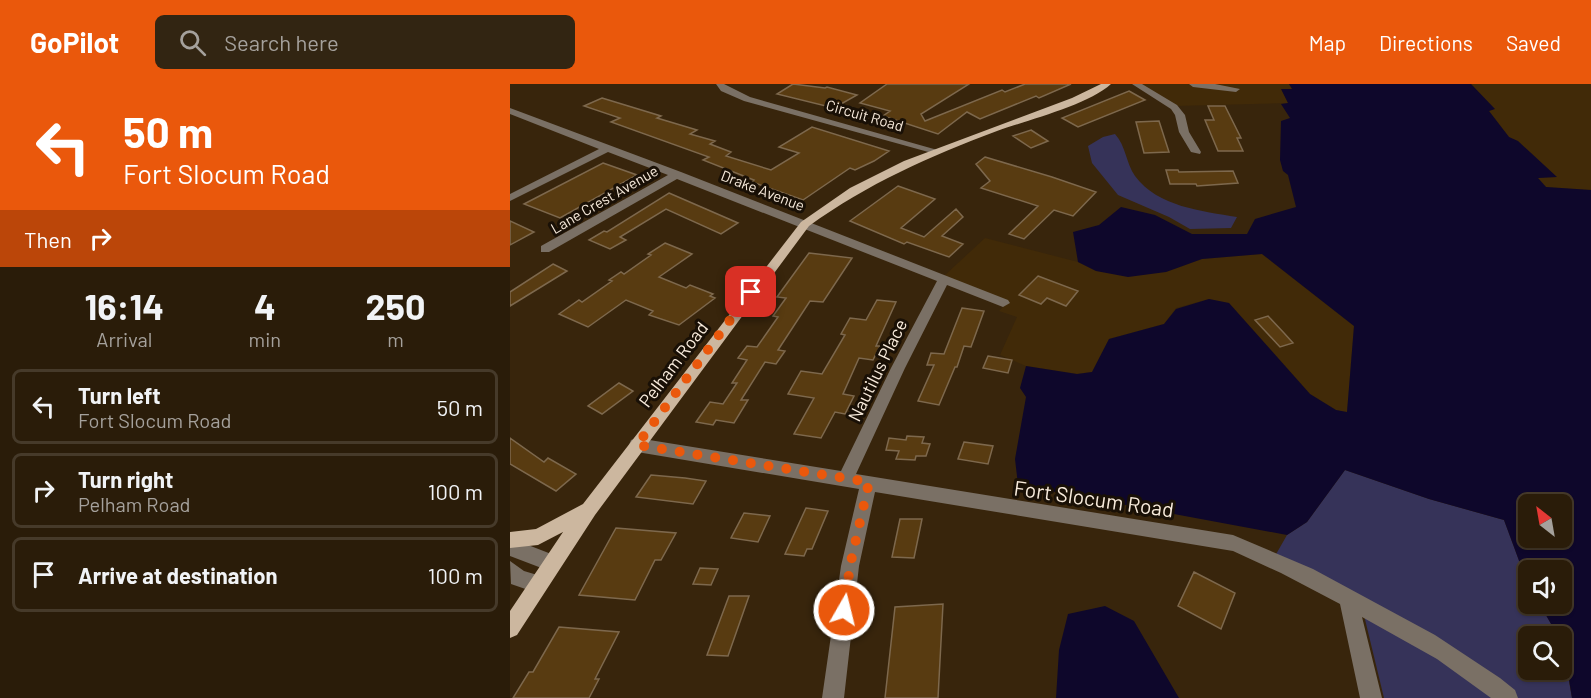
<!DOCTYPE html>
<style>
:root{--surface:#2a1c09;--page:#322512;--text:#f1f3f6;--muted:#a5a19c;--line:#463a2a;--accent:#ea580c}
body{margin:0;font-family:Barlow,sans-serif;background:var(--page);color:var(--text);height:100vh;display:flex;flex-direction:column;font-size:22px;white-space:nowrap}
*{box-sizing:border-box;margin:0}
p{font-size:20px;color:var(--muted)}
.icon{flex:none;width:33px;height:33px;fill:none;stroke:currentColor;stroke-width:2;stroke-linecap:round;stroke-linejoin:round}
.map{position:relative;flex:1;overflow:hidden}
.details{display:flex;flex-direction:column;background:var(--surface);width:510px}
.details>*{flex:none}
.banner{background:#ea580c;color:#fff;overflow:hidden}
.needle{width:39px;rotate:329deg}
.tools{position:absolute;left:1008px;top:410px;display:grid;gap:12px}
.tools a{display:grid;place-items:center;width:54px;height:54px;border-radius:9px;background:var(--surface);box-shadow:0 2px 4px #0004,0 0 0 2px var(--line);font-size:30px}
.pin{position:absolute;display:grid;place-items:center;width:51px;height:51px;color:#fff;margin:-26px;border-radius:12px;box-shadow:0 3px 9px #0006}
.me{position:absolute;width:66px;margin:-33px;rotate:8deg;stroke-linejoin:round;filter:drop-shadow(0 0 4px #0008)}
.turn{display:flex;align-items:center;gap:21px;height:126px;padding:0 24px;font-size:27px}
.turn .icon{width:78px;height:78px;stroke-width:2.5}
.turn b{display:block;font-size:42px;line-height:51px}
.then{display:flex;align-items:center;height:57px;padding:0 24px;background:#0003;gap:12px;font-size:22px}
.eta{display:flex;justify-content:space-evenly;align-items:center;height:102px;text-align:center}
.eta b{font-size:36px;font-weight:700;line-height:42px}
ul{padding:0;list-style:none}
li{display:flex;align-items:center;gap:18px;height:75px;margin:0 12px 9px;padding:0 12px;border:3px solid var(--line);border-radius:9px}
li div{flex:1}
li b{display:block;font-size:22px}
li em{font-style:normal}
header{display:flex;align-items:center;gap:36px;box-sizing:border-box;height:84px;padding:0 30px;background:var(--accent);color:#fff}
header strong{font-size:28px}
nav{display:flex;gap:33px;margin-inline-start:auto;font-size:21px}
.search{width:420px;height:54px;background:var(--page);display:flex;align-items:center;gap:15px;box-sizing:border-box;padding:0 21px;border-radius:9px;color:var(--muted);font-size:22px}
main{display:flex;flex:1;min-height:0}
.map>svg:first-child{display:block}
.built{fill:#412a08}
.green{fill:#363359}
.water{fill:#0e072b;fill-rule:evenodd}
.building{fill:#583b11;stroke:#7d684d;stroke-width:1.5}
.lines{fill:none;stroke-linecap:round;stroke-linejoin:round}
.minor{fill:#7a7065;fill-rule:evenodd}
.major{fill:#ccb79f;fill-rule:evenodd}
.route{stroke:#ea580c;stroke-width:10;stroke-dasharray:0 18}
.labels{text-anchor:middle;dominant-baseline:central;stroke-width:6;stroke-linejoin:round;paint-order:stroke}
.far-street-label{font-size:15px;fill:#f8ebdc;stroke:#191006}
.street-label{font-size:18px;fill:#f8ebdc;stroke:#191006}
.near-street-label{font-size:21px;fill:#f8ebdc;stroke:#191006}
</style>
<header>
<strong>GoPilot</strong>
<div class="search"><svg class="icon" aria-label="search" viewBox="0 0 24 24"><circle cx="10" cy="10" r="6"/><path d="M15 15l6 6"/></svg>Search here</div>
<nav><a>Map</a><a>Directions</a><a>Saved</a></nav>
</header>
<main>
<section class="details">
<div class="banner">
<div class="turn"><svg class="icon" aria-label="left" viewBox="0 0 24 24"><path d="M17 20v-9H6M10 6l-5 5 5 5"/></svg><div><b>50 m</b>Fort Slocum Road</div></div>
<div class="then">Then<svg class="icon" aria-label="right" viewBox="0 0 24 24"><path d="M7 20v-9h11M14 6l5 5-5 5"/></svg></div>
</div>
<div class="eta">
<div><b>16:14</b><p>Arrival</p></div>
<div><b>4</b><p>min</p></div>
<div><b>250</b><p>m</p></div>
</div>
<ul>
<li><svg class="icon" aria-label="left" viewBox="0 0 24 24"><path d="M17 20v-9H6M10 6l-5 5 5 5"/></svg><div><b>Turn left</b><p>Fort Slocum Road</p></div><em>50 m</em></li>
<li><svg class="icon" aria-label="right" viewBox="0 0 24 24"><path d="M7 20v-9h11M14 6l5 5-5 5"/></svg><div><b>Turn right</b><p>Pelham Road</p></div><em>100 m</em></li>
<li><svg class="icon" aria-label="arrive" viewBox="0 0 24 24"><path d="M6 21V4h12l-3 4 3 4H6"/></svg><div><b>Arrive at destination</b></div><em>100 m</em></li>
</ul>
</section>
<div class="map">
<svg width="1081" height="614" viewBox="0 0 1081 614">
<rect width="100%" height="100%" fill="#38250c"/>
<!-- built -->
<path class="built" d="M629,0h150l4,5h-11l6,14 -113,3z
M961,0h120v106l-45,-3 -8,-9 18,-1 -47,-40 -20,-26 5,-2z
M475,154l93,24 18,9 70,1 36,-13 60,-5 92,72 -7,87 -11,-3 -26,-16 -81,-91 -20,-4 -33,9 -12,16 -55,15 -17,33 -15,2 -51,-8 -26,-11 17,-38 -18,-6 9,-9 -64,-26z"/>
<!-- green -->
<path class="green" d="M605,50c11,12 11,29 20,42 23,31 67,35 102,41l-6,11 -41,1 -21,-12 -51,-22 -26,-32 -4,-17 15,-9z
M835,386l84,29 75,21 24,65v18h11l19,33h-30v33h34v-26l10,55h-188l-21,-87 -88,-55 12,-21 20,-13z"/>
<!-- water -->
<path class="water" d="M779,0h182l24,25 -6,2 20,26 9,4 39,36 -19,1 8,9 45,3v508h-19l-10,-62h-4l-19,-33h23v-33h-34v15l-24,-65 -75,-21 -84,-29 -38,52 -20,13 -269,-50 -3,-26 11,-62 -6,-9 6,-22 51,8 15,-2 17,-33 55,-15 12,-15 33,-10 20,4 81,91 26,16 11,2 7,-86 -92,-72 -60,5 -36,13 -38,5 -32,-6 -18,-9 -5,-30 26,-7 22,-18 34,8 37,19h55l8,-15 41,-12 -8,-32 -5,-4 -3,-11 1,-39 9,-3 -9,-14 7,-1 -7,-14h11zM1018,420h34v33h-34z
M595,522l29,15 45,77h-123l3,-48 9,-36z"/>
<!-- building -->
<path class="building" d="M283,0l32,4 2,-1 30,8 -23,13 -57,-14z
M377,0h82l-48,30 4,7 77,-31 3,2 20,-8h46l-32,14 -3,-2 -56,23 -13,-7 -29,22 -55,-18 7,-5 -30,-8z
M619,7l16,9 -67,27 -16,-9z
M92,14l59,18 -4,2 40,12 -7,4 25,7 -5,3 21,8 -5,4 45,14 28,-17 -20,-6 33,-20 77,24 -15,10 -19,9 -5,-2 -47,32 -51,-18 2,-2 -51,-20 6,-3 -98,-35 9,-4 -36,-12z
M698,22h17l16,32h-4l6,13h-25l-13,-31h9z
M649,37l10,31 -25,1 -8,-31z
M521,46l17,11 -17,7 -18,-12z
M475,73l67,20 44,15 -23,24 -19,-6 -30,29 -15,-5 29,-28 -57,-18 9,-7 -14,-17z
M93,79l34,12 -77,43 -36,-14z
M656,86h12l1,2 54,-1 5,12 -41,3 -1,-2h-26z
M388,102l37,13 -34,29 23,9 32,-28 7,8 -21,19 21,8 -14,13 -42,-15 -3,2 -54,-23z
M159,109l69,30 -17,11 -55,-25 -46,28 6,3 -16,9 -21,-9 15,-9 3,1z
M0,137l24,11 -24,13z
M155,159l27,11 -33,23 27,11 4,-3 23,9 -3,2 5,2 -36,27 -30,-10 4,-4 -27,-11 -38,27 -29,-13 20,-14 3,2 30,-21 -3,-1 12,-8 3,2 27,-19 -3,-1z
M299,169l43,5 -29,44 -13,-1 -32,49 7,1 -9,13 -11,-2 -24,38h7l-14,23 -18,-3 -3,5 -17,-3 14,-20 13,2 14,-21h-5l15,-23 -9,-2 9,-12 10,1 21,-30 -5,-1 13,-18 -9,-1z
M43,180l14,7 -57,35v-14z
M528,192l40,15 -12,15 -19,-8 -6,6 -22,-9z
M367,216l19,2 -20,44h4l-7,14 -14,-2 -16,36 11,2 -9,18 -10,-2 -14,26 -27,-4 20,-36 -26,-4 13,-23 21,3 23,-39 -4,-1 9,-16 16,2z
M452,224l22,3 -13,36 -7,-1 -7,21h-2l-16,38 -21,-4 16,-36h-7l4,-12 13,1z
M758,232l16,17 9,10 -13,4 -25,-27z
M478,272l24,4 -4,13 -25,-5z
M109,299l14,8 -31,23 -14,-8z
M397,352l17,1 -2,6 8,1 -4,12h-10l-1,4 -19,-1 3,-8 -13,-1 3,-12 17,2z
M0,354l34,24 4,-4 28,16 -20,17 -46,-27z
M454,358l29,4 -5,18 -30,-5z
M141,391l34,3 21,3 -13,23 -57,-7z
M296,424l22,3 -16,38h-5l-3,7 -19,-2z
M234,429l26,3 -12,26 -27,-4z
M390,435h22l-8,39 -22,-1z
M106,444l60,5 -15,27h-6l-20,40 -56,-5z
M190,484l18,1 -7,16 -18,-1z
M684,488l41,21 -14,36 -43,-23z
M219,512h20l-21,60 -21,-1z
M433,520l-5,94h-53l10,-91z
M49,543l60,5 -24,47h4l-10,19h-76l16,-26h4z"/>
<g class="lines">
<!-- minor -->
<path class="minor" d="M206,0h8l26,13 191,54 -9,2 -188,-52 -23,-10z
M622,0h10l35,21 8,10 4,17 12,20 -1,2 -9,-2 -12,-20 -4,-17 -4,-6z
M679,0h26l25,5 -4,3 -43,-5z
M0,24l171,64 327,128 2,3 -7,4 -56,-22 -42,83 -49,106 377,61 80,34 122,66 65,43 15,12 3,8h-27l-54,-39 -75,-42 20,81h-22l-20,-94 -59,-31 -48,-22 -358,-59 -16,74 -15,132h-22l19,-132 18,-77 -222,-37 -6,-2 -2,-5 2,-5 6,-2 204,33 50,-103 46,-87 -260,-102 -128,73h-8v-6l127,-71 -60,-23 -98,49v-7l89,-45 -89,-35z
M0,454l49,19 2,6 -2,6 -7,3 -42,-16z
M0,477l14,10 20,6 3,7 -3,7 -7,2 -26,-9z"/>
<!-- major -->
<path class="major" d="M591,0h10c-23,21 -83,36 -114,47 -67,25 -130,53 -188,95l-214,289 -78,120 -7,3v-27l53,-79 -25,13 -28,3v-16l26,-3 47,-25 218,-282 49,-34 54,-27 168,-63z"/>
</g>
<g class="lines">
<!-- route -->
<path class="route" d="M241,208l-114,153 232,37 -19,84 -6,44"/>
</g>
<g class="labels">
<!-- far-street labels -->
<g class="far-street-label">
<text transform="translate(355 31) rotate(16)">Circuit Road</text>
<text transform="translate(253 106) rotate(21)">Drake Avenue</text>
<text transform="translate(94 115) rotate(-30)">Lane Crest Avenue</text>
</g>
<!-- street labels -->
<g class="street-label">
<text transform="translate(163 280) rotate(-53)">Pelham Road</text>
<text transform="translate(367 286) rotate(-64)">Nautilus Place</text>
</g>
<!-- near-street labels -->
<g class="near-street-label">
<text transform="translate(584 414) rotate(8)">Fort Slocum Road</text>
</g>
</g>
</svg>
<div class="tools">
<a><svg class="needle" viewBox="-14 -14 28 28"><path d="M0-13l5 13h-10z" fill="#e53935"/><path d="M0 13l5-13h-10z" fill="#a5a19c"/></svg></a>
<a><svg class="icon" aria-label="sound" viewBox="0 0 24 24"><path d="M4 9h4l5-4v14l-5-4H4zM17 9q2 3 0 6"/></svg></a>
<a><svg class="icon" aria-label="search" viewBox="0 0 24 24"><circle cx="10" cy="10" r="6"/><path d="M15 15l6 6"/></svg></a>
</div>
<div class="pin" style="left:241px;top:208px;background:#d93025"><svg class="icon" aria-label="arrive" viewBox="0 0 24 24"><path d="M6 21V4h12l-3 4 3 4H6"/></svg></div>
<svg class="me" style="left:334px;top:526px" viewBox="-20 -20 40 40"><circle r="17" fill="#ea580c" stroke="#fff" stroke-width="3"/><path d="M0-11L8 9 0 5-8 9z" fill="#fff"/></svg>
</div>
</main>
